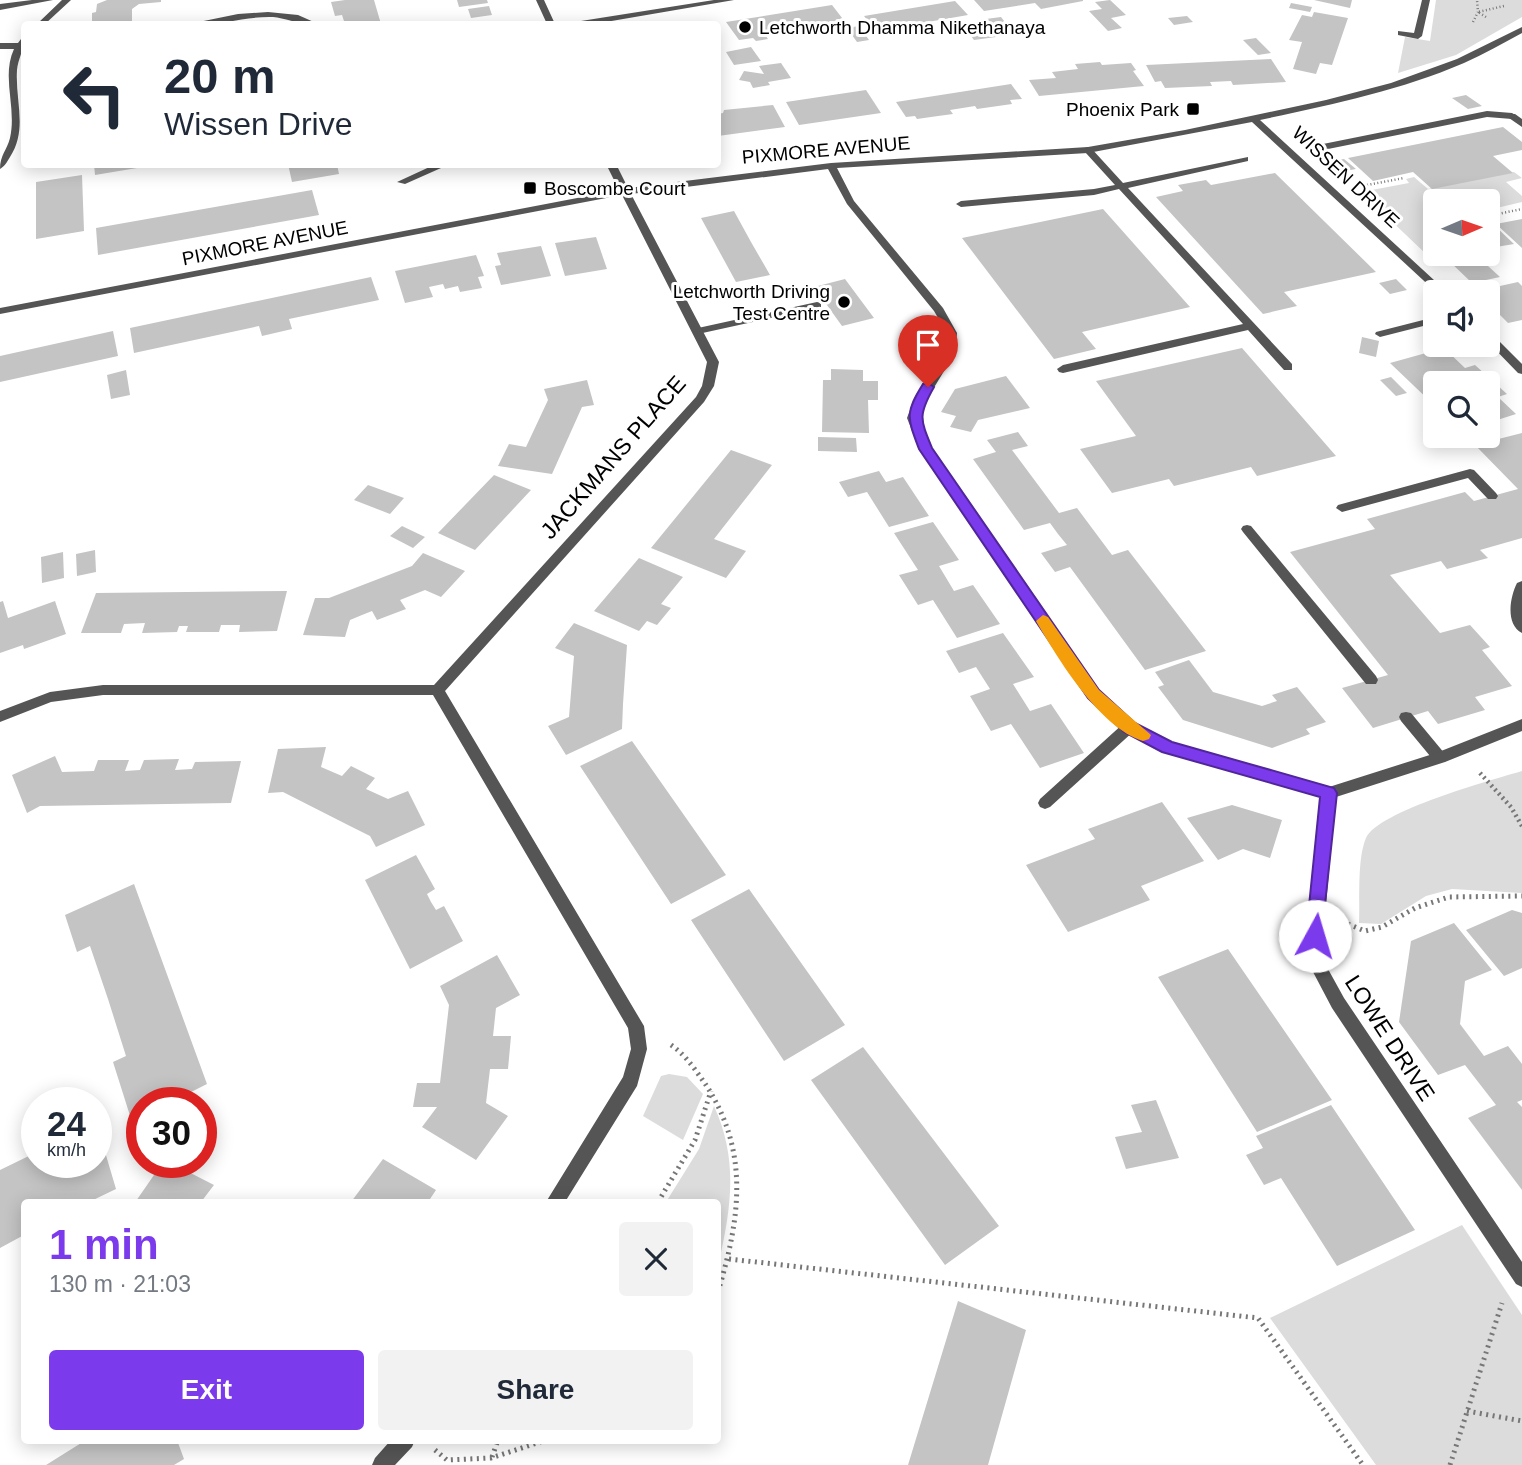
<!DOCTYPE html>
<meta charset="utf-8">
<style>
:root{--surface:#fff;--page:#f2f2f3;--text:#1f2937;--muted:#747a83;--accent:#7c3aed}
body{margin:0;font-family:Arial,sans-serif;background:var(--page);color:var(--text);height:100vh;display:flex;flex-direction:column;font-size:26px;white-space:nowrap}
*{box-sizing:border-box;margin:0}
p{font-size:23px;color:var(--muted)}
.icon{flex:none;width:38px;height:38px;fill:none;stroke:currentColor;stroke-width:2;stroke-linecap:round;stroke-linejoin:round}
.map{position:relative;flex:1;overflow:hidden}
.panel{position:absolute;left:21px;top:1199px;width:700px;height:245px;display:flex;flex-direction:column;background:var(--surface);border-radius:7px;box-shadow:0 4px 18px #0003}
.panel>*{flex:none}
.guide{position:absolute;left:21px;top:21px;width:700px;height:147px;border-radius:7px;box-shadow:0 4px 18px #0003;background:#fff;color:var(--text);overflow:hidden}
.needle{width:46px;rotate:88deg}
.controls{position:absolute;left:1423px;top:189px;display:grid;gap:14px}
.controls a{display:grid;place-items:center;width:77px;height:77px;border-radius:7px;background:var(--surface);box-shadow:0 4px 18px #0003;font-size:35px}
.speed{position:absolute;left:21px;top:1087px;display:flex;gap:14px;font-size:35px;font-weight:700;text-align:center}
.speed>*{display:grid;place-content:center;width:91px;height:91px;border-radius:50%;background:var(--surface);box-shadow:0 4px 18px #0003;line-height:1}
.speed small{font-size:18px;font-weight:400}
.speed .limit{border:10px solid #d22;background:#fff;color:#111}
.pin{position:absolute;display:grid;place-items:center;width:60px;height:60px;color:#fff;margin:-72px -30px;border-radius:50% 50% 50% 0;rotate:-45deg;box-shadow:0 0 7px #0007}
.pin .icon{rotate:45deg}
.me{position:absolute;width:77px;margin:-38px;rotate:6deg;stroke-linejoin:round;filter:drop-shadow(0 0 5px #0008)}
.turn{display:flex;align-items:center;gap:24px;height:147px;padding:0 28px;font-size:32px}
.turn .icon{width:91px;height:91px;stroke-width:2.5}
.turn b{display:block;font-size:49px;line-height:60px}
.round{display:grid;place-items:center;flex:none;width:74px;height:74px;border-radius:7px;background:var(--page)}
.head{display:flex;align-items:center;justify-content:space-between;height:119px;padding:0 28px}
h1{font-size:42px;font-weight:800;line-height:52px;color:var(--accent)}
.action{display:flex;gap:14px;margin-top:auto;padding:14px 28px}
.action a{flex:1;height:80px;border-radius:7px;background:var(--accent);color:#fff;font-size:28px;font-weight:800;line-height:80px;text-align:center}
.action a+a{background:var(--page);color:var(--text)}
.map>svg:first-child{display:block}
.green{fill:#dcdcdc}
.building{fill:#c4c4c4}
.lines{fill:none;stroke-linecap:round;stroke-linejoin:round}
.path-far2{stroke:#777;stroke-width:2.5;stroke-dasharray:1 2.5;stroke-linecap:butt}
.path-far1{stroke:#777;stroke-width:4.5;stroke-dasharray:2 3.5;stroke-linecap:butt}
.path{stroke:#777;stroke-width:5;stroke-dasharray:2 4.5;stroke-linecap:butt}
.service{fill:#555;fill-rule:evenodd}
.minor{fill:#555;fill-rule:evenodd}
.route{fill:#7c3aed;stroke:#51269a;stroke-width:2}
.slow{fill:#f59e0b}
.poi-dot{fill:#000;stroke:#fff;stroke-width:2.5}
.labels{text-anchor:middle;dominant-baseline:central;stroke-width:6;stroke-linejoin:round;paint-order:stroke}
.far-poi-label{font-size:19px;fill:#000;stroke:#fff;text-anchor:start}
.far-street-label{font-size:19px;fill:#000;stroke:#fff}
.street-label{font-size:23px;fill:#000;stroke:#fff}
</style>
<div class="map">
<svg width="1522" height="1465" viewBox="0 0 1522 1465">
<rect width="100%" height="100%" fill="#fff"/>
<!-- green -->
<path class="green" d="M1436,0h86v17l-66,38 -58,18 7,-36 25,4z
M1514,172l8,6 -16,4 16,14v6l-34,8v-9h-53v41l-8,13 -66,-63 48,-9 -3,-4 8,-2 14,12z
M1522,771v122l-70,-4 -26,7 -45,28 -22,-1c1,-24 -2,-64 7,-85 12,-27 126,-58 156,-67z
M669,1074l18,3 16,17 -20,46 -40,-24 18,-40z
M714,1106c25,55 17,103 4,160v-64h-52l33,-53z
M1462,1225l60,90v150h-146l-106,-147z"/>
<!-- building -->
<path class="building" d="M107,0h54v2l-22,2 -7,5v14l-40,1v-11l4,-1 1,-8z
M345,0h29l7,24h-36l-3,-9 -7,1 -4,-14z
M457,0h30l1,3 -29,4z
M974,0h109v1l-42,8 -6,-6 -51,8z
M1110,0l16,15 -15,3 11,10 -14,3 -19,-20 13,-2 -7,-7z
M1314,0h38l-2,8z
M955,1l13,14 -92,16 -12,-15z
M1291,3l21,4 -2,5 -21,-4z
M832,5l14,18 -26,4 -3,-4 -13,2 4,5 -27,5 -4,-6 -14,3 5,7 -12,2 -3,-3 -14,2 -13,-18z
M489,6l3,9 -21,3 -3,-9z
M1314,12l34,6 -16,47 -12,-2 -4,11 -23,-5 9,-27 -13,-2 13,-25 10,2z
M1187,16l6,6 -19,3 -6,-7z
M1001,17l10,13 -14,2 -11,-13z
M859,26l10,14 -12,2 -10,-14z
M987,26l9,11 -22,3 -8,-11z
M1256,38l15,15 -13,2 -15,-15z
M751,47l10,14 -27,4 -8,-13z
M1271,59l15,23 -53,3 -2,-4 -21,1 2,4 -47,2 -4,-7 -6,1 -9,-17z
M1100,62l2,3 29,-2 5,7 -3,1 11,15 -105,10 -10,-16 27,-2 -4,-6 26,-3 -3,-5z
M781,63l10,15 -23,4 2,3 -17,3 -3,-6 -11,-2 5,-9 20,3 -5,-8z
M1011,84l11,15 -12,1 2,4 -35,5 -2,-3 -25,4 3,4 -15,2 -21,3 -2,-3 -9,1 -10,-15z
M866,90l15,23 -82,12 -13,-23z
M1466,95l16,11 -14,3 -16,-11z
M773,105l12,22 -67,9v-22l5,-1 1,-3z
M1503,127l19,15v8l-29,6 20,17 -81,16 -19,-17 -40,9 -25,-23z
M1344,159l12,10 -17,3 -11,-10z
M94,164h49v3l-48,8z
M288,164h49l2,10 -47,8z
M1275,173l101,99 -92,20 13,14 -34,8 -107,-117 27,-6 -5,-6 28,-5 5,5z
M82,175l2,56 -48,8v-57z
M312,190l7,25 -221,40 -2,-27z
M1103,209l87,98 -108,25 14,17 -42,10 -92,-121z
M734,211l17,31 19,33 -34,7 -35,-64z
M1522,219v29l-26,-24z
M1494,225l20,19 -18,3 -8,19 12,11 -28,6 -25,-24 3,-5h38v-28z
M596,237l11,32 -42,7 -10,-33z
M541,246l10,30 -50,9 -6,-19 6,-1 -4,-12z
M476,255l8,21 -6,1 4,11 -22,4 -2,-6 -13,3 -2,-5 -14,3 4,10 -28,6 -10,-32z
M371,277l8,23 -90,19 3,10 -30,7 -3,-10 -125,27 -4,-25z
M845,279l29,39 -32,8 -28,-39z
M1396,279l11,11 -17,4 -11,-11z
M1518,282l4,4v34l-14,3 -20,-20v-11h-15z
M113,331l5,25 -118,26v-26z
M1362,337l17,4 -3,16 -17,-4z
M1242,348l94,108 -79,20 -6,-9 -77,19 -5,-7 -57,14 -32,-44 56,-13 -40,-55z
M1444,348l21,20 10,-3 32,29 -9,3 18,17 -28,9v-40h-53v23l-45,-43z
M831,369l32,1v11h15v19h-10l1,33 -47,-1 1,-52h8z
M126,370l4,25 -19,4 -4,-24z
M1006,376l24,32 -52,12 -7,12 -21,-5 6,-11 -15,-4 14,-23z
M1391,377l16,16 -11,3 -16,-16z
M587,380l7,25 -12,2 -30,67 -54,-8 11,-22 17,3 22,-47 -4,-11z
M1018,432l10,14 -16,4 47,63 18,-5 35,47 16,-5 78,101 -61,19 -75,-103 -15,5 -14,-19 26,-8 -9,-11 -8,-11 -26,7 -51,-71 23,-7 -9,-12z
M1522,433v105l-42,12 8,8 -41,11 -6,-8 -51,14 50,58 30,-8 20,22 -8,3 30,36 -37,11 10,13 -47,14 -10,-13 -55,17 -31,-40 46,-13 -98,-123 85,-23 -8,-10 98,-27 9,9 44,-12 -43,-44z
M818,437l38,1 1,14 -39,-1z
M731,450l41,15 -58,74 32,12 -20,27 -75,-30z
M879,471l7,11 17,-5 26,39 -40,11 -22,-35 -19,5 -9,-15z
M494,475l37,15 -56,60 -37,-17z
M368,485l36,13 -14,16 -36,-14z
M933,522l26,38 -20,6 15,25 19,-6 27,39 -43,14 -24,-38 -15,5 -19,-30 19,-5 -24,-37z
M402,526l23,11 -12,11 -23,-12z
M95,550l1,22 -19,4 -1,-22z
M63,552l1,26 -22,5 -1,-26z
M423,553l42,18 -24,26 -16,-7 -25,10 6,9 -29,11 -5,-9 -10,4 -12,5 -5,17 -42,-2 12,-37h14l83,-32z
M639,558l44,19 -22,27 10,4 -14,17 -10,-4 -8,10 -45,-20z
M287,591l-10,40 -38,1 1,-7h-19l-2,7h-33l2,-6h-9l-2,6 -35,1 3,-10 -21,1 -3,9h-40l15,-40z
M3,601l5,17 47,-17 11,33 -42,15 -1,-4 -23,8v-51z
M574,623l53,22 -4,59 -1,25 -56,26 -18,-29 21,-9 5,-61 -19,-8z
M1003,633l31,44 -21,7 17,27 21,-7 33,49 -44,15 -29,-44 -20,7 -21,-35 20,-7 -14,-22 -17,6 -13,-22z
M1189,660l24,32 49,14 15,-5 -5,-6 25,-8 29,35 -20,7 4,5 -38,14 -89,-28 -25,-33 6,-2 -9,-13z
M632,741l94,134 -55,29 -91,-138z
M326,747l-5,20 21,9 9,-10 24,12 -9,11 22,10 20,-8 17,34 -49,22 -6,-11 -22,-11 -65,-33 -15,1 10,-44z
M55,756l7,16 32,-1 4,-11h31l-4,11 15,-1 4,-10 35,-1 -4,11 17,-1 3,-7 46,-1 -10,42 -191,3 -13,7 -15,-38z
M1162,802l42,59 -63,25 9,14 -82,32 -42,-67 69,-26 -7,-10z
M1232,805l50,15 -12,38 -27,-9 -25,11 -31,-42z
M416,855l19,34 -8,5 4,8 5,8 8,-4 19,35 -53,28 -45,-89z
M134,884l73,200 -36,18h-29v15l-10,5 -19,-60 13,-6 -18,-57 -18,-53 -13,6 -12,-37z
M749,889l96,136 -61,36 -93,-141z
M1512,910l10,3v55l-18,8 -38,-46z
M1454,923l38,47 -27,11 -5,43 24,32 24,-10 14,18v36l-5,2 5,5v83l-54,-72 28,-13 -31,-40 -27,10 -39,-53 12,-81z
M1228,949l104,151 -75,32 -99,-155z
M497,955l23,40 -24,13 -3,28h18l-3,33h-18l-4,34 22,13 -32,44 -54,-33 15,-20h-24l4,-24h23l9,-78 -9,-19z
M863,1047l136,179 -54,39 -134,-185z
M1156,1100l23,58 -53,11 -11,-32 27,-5 -11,-27z
M1331,1105l84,125 -78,36 -56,-88 -17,7 -18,-30 17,-7 -7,-12z
M100,1135l16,54 -27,13h-65v33l-24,13v-78l37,-18v10h59v-25z
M383,1159l53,31 -8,12h-77z
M163,1162h6l45,23 -13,17 -65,-1z
M958,1301l68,29 -38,135h-80z
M86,1440h91l7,19 -10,6h-128z"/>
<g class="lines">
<!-- path-far2 -->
<path class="path-far2" d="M1486,17l-8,-5 26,-6
M1473,22l5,-10 -1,-12
M1367,185l37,-7
M1488,216l34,-7"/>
<!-- path-far1 -->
<path class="path-far1" d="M1480,773l31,34 11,19"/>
<!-- path -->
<path class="path" d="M1348,924l17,7 17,-4 33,-19 34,-11 73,-1
M671,1045c15,10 25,26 35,40 44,68 34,133 12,207
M658,1202l37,-62 16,-49
M729,1259l529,59 105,147
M1467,1411l55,10
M435,1450l12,10 44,-2 55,-18
M492,1457l6,-17
M1450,1465l52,-162"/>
<!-- service -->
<path class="service" d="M32,0h21l-53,10v-6z
M1487,111l25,2 5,3 -5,3 -25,-2 -164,33 -5,-3 5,-3z
M1088,147l3,1 32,35 125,-26v4l-120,27 164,176v6h-8l-36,-40 -185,43 -4,-1 -2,-3 6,-4 180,-41 -124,-135 -25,6 -133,12 -5,-3 5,-3 133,-12 21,-4 -30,-33v-4z
M436,164h14l-45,20 -8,-2z
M817,302l4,1v4l-123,27 -5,-3 5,-3z
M1435,317v6l-55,14 -5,-3 1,-2z
M1470,469l4,1 22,23 2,3 -2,3h-8l-20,-21 -126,34 -6,-4 2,-3z
M1247,525l4,1 125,150 2,4 -2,4h-10l-123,-152 -2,-3 2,-3z
M1406,712l5,1 34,41 2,4 -2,4h-10l-34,-41 -2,-4 2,-4z
M1129,721l5,2 2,4 -2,4 -84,76 -5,2 -5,-2 -2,-4 2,-4 84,-76z"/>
<!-- minor -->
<path class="minor" d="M62,0h9l-26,24h-8z
M536,0h8l11,24h-8z
M714,0h20l-140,24h-17l4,-3z
M1422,0h8l-8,36 -4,3 -20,-4v-4l16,2z
M268,12l30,3 18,8c-11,4 -30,-5 -43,-6 -28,-1 -57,10 -84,7l49,-10z
M1522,27v6c-19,10 -38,21 -58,30 -65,28 -135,42 -204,57l187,172h-11l-184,-170 -164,31 -251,15 17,33 89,107 14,25 -2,20 -31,51 -5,14 12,30 168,242 35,33 37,19 158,45 107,-34 86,-34v12l-77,31 -109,35 -13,139 5,33 16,29 178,264v25l-6,-3 -184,-276 -20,-38 -5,-34 14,-139 -159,-46 -38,-20 -35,-33 -170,-249 -12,-31 5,-14 31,-51 4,-20 -13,-22 -87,-107 -19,-35 -197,25 88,168 -5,24 -10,16 -259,289 199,335 3,23 -10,37 -72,116h-19l77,-125 8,-28 -3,-21 -195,-333h-330l-52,7 -51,20v-11l50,-19 53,-7h331l262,-288 6,-11 5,-24 -85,-167 -622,119v-6l619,-118 -13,-26h10l12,24 203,-25 257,-16 97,-17 141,-30 65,-17 66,-24z
M21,39h3c0,11 -6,20 -7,31 -2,31 11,59 -7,87 -3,5 -5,9 -10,12 0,-14 7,-19 10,-31 7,-30 -9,-61 4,-89h-14v-6h18z
M1509,114h6l7,5v8l-13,-9z
M1488,333l4,1 30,30v10l-4,-1 -30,-31z
M1522,581v52c-17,-9 -12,-36 -5,-50z
M391,1440h24l-3,7 -17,18h-23l3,-7z"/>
</g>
<!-- route -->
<path class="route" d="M928,383l6,4c-16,28 -14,32 -2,61l167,242 36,33 37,19 162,46 3,5 -16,148 -6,3 -6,-3 -3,-5 14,-139 -158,-45 -38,-20 -36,-34 -169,-249c-12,-32 -14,-36 4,-65z"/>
<!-- slow -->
<path class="slow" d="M1043,615l5,2 51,73 52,45 -2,4 -6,2c-44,-14 -85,-82 -107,-120z"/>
<!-- markers -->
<g class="poi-dot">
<circle cx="745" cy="27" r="7"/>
<rect x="1186" y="102" width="14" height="14" rx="3.5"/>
<rect x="523" y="181" width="14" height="14" rx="3.5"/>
<circle cx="844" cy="302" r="7"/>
</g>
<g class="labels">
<!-- far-poi labels -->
<g class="far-poi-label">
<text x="759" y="27">Letchworth Dhamma Nikethanaya</text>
<text x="1179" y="109" text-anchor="end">Phoenix Park</text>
<text x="544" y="188">Boscombe Court</text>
<text x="830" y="291" text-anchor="end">Letchworth Driving<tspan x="830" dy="22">Test Centre</tspan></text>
</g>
<!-- far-street labels -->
<g class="far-street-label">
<text transform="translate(826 150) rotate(-5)">PIXMORE AVENUE</text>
<text transform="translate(1346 177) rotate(43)">WISSEN DRIVE</text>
<text transform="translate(265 243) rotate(-11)">PIXMORE AVENUE</text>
</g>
<!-- street labels -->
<g class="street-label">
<text transform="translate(613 457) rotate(-49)">JACKMANS PLACE</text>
<text transform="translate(1390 1038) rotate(57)">LOWE DRIVE</text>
</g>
</g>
</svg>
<div class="controls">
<a><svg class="needle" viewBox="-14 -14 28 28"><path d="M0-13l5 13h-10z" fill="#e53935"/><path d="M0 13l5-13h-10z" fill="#747a83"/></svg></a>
<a><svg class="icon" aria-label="sound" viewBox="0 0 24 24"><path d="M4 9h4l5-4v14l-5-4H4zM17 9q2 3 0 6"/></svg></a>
<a><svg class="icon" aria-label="search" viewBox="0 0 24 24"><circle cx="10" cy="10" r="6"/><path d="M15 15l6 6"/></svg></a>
</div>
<div class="speed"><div>24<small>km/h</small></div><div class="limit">30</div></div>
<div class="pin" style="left:928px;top:387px;background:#d93025"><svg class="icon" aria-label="arrive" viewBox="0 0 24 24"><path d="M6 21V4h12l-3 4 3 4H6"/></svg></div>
<svg class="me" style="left:1315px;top:936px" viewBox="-20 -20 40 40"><circle r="19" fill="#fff"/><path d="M0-13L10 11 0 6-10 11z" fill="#7c3aed"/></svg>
<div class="guide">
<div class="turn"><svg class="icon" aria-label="left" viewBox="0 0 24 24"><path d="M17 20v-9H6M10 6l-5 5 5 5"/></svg><div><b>20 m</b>Wissen Drive</div></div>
</div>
<section class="panel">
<div class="head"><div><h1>1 min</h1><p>130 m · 21:03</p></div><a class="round"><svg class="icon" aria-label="close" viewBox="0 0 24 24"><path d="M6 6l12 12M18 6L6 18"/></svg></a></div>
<div class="action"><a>Exit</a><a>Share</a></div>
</section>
</div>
